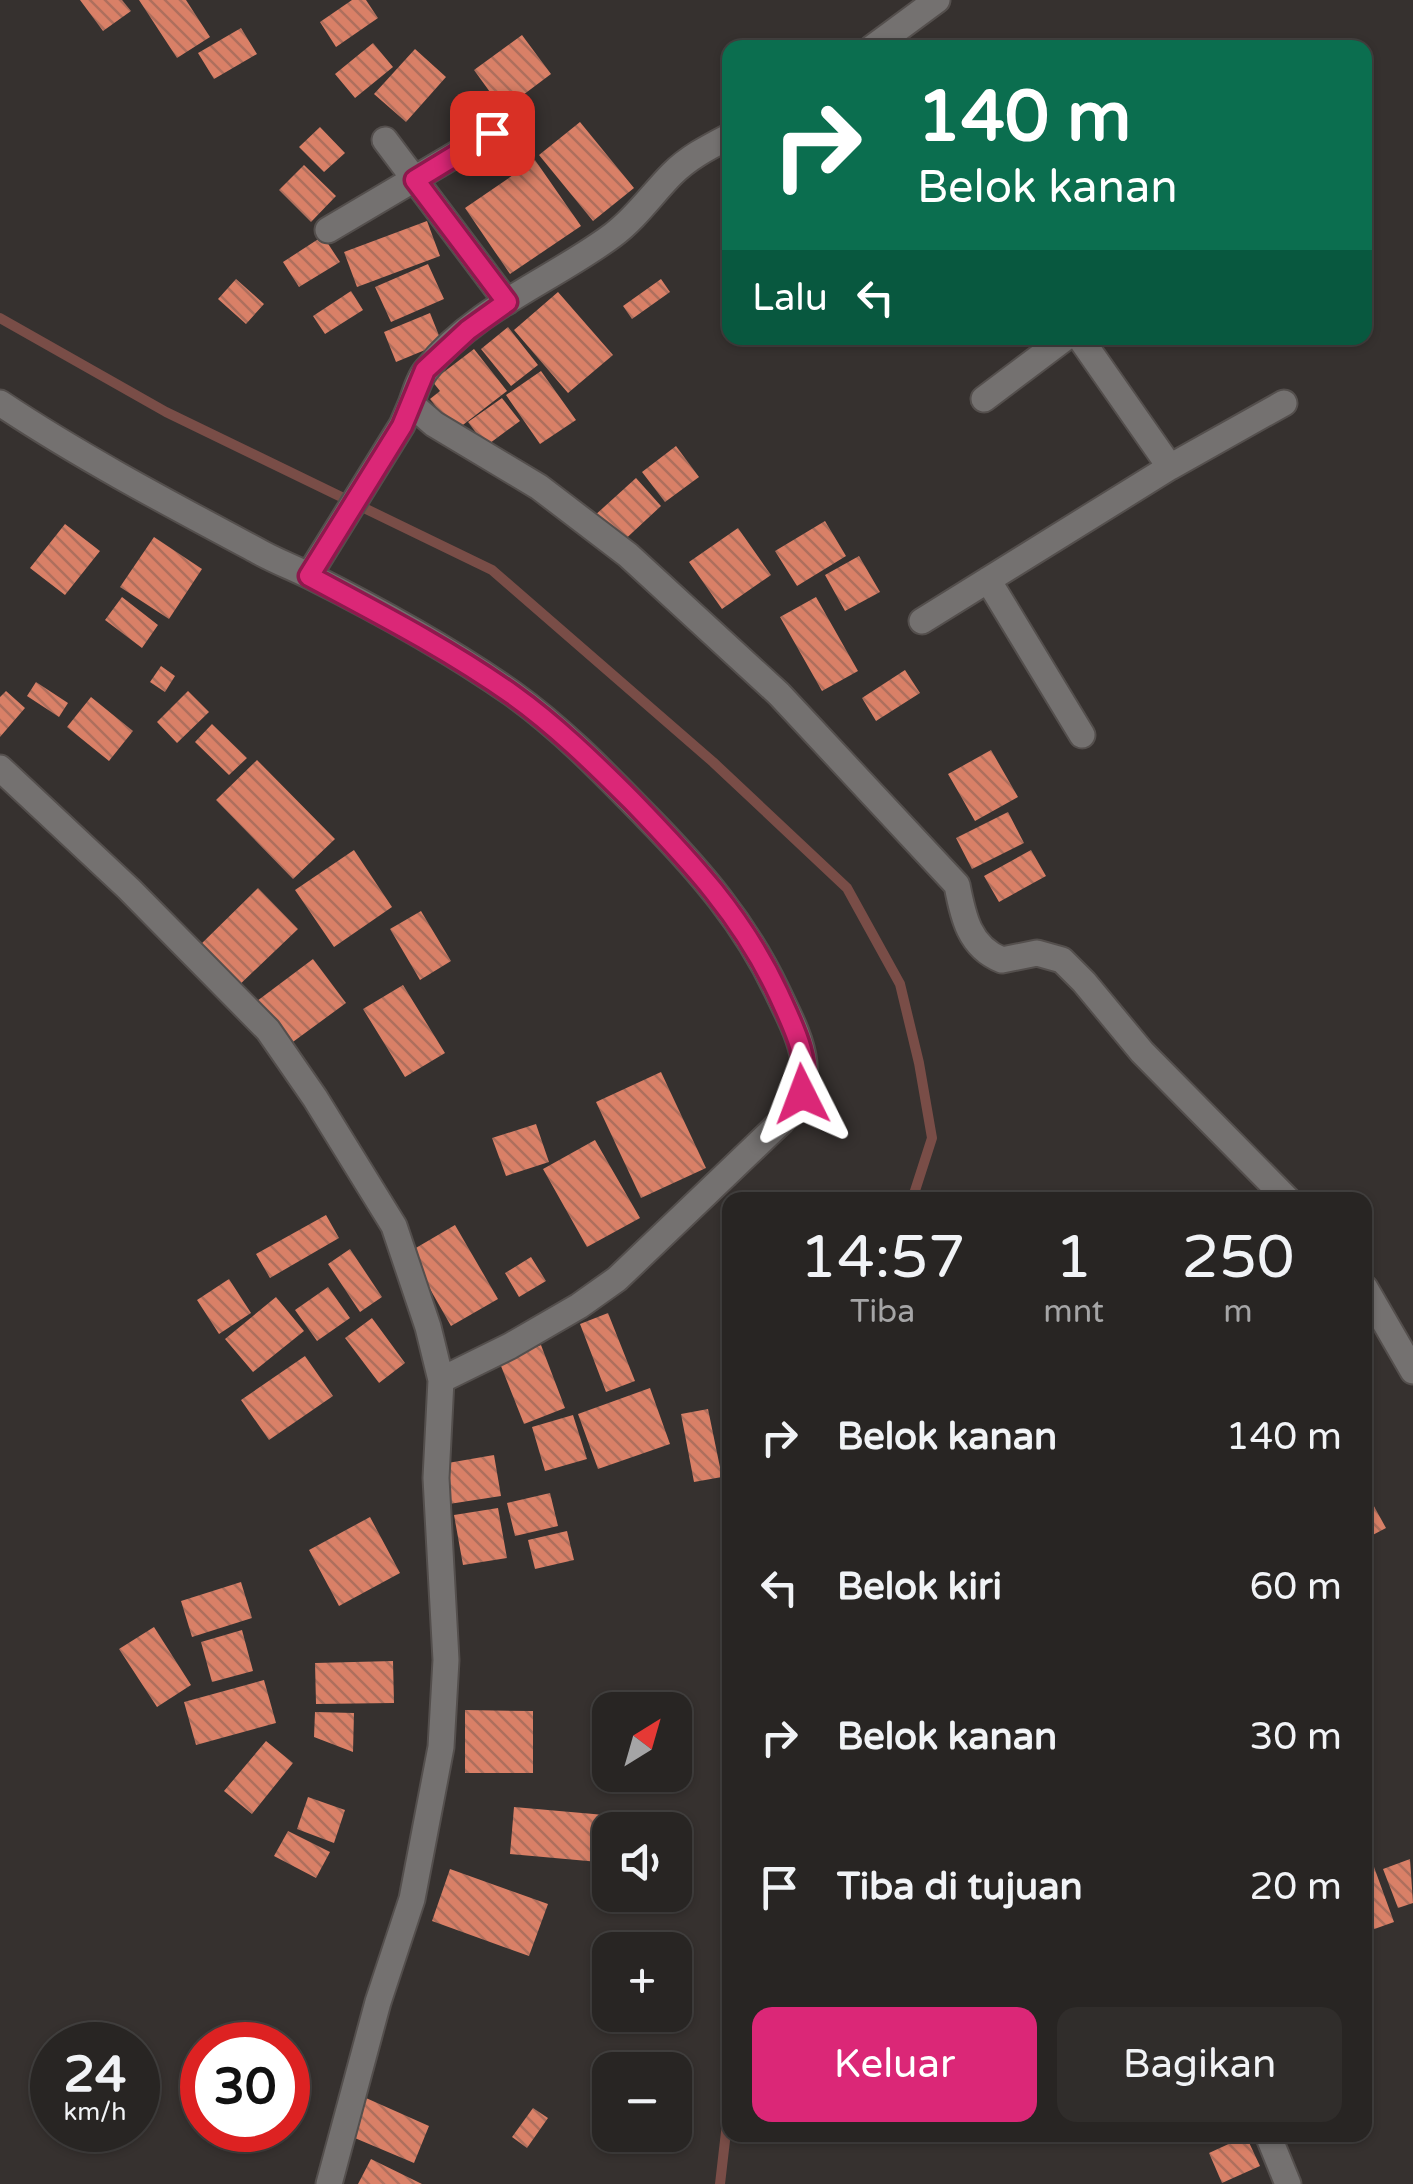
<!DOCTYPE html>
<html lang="id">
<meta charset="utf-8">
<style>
:root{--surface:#282523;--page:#302d2b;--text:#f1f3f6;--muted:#a5a5a6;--line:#444241;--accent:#db2777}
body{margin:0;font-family:"Varela Round",sans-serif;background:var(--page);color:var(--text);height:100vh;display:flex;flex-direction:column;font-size:38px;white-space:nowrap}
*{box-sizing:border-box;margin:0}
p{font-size:32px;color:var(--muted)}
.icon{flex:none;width:55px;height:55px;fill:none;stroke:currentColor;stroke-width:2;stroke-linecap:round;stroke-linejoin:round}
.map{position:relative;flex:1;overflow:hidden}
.drawer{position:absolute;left:722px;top:1192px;width:650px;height:950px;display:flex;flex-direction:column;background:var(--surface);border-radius:20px;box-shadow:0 2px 8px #0004,0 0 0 2px var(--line)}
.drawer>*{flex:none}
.guide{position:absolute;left:722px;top:40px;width:650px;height:305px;border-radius:20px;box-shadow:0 2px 8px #0004,0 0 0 2px var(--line);background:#0b6e4f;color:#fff;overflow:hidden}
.needle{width:65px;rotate:37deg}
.tools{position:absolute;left:592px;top:1692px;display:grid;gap:20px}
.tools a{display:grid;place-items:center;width:100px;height:100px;border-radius:20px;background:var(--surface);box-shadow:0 2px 8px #0004,0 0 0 2px var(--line);font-size:50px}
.speed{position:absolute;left:30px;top:2022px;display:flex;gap:20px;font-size:50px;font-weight:700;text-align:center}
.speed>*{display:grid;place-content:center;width:130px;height:130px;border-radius:50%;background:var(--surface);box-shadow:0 2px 8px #0004,0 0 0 2px var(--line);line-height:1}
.speed small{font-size:25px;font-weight:400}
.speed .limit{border:15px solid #d22;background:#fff;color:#111}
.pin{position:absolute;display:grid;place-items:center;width:85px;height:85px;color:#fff;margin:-42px;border-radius:20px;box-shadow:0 5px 15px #0006}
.me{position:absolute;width:110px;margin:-55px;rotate:357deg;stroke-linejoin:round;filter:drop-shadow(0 0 8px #0008)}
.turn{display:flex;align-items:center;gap:35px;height:210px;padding:0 30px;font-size:45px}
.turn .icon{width:130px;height:130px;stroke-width:2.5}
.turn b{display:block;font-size:70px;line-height:85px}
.then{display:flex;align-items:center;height:95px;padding:0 30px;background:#0003;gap:20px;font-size:38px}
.eta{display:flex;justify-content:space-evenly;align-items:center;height:170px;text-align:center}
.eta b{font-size:60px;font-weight:600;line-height:70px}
.button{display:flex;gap:20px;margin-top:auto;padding:20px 30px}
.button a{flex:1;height:115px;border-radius:20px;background:var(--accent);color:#fff;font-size:40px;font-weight:600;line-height:115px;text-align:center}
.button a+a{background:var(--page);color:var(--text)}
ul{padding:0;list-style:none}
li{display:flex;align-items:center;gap:30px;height:150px;padding:0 30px}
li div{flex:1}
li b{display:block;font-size:38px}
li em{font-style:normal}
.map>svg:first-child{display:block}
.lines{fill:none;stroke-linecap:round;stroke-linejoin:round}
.stream{stroke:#794d47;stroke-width:10}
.building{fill:url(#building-back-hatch)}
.minor-casing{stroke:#544f4d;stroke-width:29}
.minor{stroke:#747170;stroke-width:25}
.route-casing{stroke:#8e194d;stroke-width:25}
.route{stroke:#db2777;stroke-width:18}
</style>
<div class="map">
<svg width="1413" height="2184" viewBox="0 0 1413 2184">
<defs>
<pattern id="building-back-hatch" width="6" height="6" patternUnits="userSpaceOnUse" patternTransform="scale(2.5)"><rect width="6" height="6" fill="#d98067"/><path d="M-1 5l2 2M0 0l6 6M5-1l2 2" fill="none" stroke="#ae6f5d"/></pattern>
</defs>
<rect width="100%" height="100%" fill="#36312f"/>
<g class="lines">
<!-- stream -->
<path class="stream" d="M0,318l166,94 326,158 221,192 134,126 53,96 19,79 13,75 -20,62
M720,2184l10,-87"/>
</g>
<!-- building -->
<path class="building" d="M80,0h42l9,11 -28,20z
M139,0h47l24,37 -33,21z
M352,0h14l12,18 -42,29 -16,-25z
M241,28l16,26 -43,25 -16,-26z
M522,35l29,39 -48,36 -29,-40z
M373,43l20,24 -38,31 -20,-24z
M415,49l31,28 -40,45 -32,-28z
M580,122l54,66 -41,33 -54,-66z
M320,127l25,26 -21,19 -25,-25z
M535,160l46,66 -71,48 -45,-66z
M304,165l32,31 -25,26 -32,-32z
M427,221l13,35 -83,31 -13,-35z
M323,236l17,26 -41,25 -16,-25z
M428,264l16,35 -53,23 -16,-35z
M236,279l28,25 -18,20 -28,-25z
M661,279l9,13 -38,27 -9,-13z
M351,291l12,19 -38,24 -12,-18z
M558,292l55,63 -45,38 -54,-63z
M430,313l12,30 -46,19 -12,-30z
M508,327l30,38 -27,21 -30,-37z
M474,349l33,42 -52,40 -25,-32 10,-8 -8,-10z
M541,371l35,49 -36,24 -34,-49z
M502,398l18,23 -34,25 -18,-24z
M676,446l23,31 -34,25 -23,-30z
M636,478l25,28 -42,39 -26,-28z
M825,521l21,35 -49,30 -22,-35z
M65,524l35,27 -35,44 -35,-27z
M738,528l33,47 -49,34 -33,-47z
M154,537l48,32 -33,50 -49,-32z
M859,556l21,36 -35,19 -20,-36z
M122,597l36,28 -16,23 -37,-28z
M816,597l42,74 -36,20 -42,-74z
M161,666l14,10 -10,16 -15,-10z
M905,670l15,23 -44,28 -14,-23z
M36,682l32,21 -9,14 -32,-21z
M6,691l19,17 -25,29v-40z
M188,691l21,21 -32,31 -20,-21z
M91,697l42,34 -24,30 -42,-34z
M212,724l35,34 -18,17 -34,-33z
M991,750l27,47 -43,24 -27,-47z
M257,760l78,79 -42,40 -77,-79z
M1008,812l16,31 -52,26 -16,-31z
M354,850l38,57 -58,40 -39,-57z
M1031,850l15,26 -47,26 -15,-26z
M258,888l40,41 -63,60 -39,-40z
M421,911l30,50 -31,19 -30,-51z
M313,959l33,44 -60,44 -33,-43z
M403,985l42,68 -40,24 -42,-68z
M661,1072l45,96 -65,30 -45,-96z
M536,1124l13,38 -43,14 -14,-38z
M595,1140l45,78 -53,29 -44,-78z
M326,1215l13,23 -69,40 -14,-24z
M455,1225l43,74 -47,27 -42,-74z
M350,1249l32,48 -22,15 -32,-48z
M531,1257l15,24 -27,16 -14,-24z
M229,1279l22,34 -32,21 -22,-34z
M328,1287l22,31 -33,23 -22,-31z
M276,1297l28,34 -51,41 -28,-33z
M608,1313l27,68 -29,11 -26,-68z
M372,1318l33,45 -26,20 -34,-45z
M541,1345l24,63 -41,16 -25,-63z
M305,1356l28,40 -64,44 -28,-40z
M650,1388l20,56 -72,25 -20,-55z
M708,1409l14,68 -28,5 -13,-68z
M573,1415l14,44 -42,12 -13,-44z
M494,1455l7,41 -52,8 -7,-40z
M1365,1490l21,38 -21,11z
M550,1493l8,33 -43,10 -8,-33z
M498,1508l9,50 -44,7 -9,-50z
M370,1517l30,56 -61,33 -30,-56z
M567,1531l7,29 -39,9 -7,-29z
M241,1582l11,36 -60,19 -11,-36z
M154,1627l37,58 -34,22 -38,-58z
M242,1630l11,41 -41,11 -11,-40z
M393,1661l1,42 -78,1 -1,-41z
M264,1680l12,43 -80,22 -12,-43z
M465,1710l68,1v62h-68z
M315,1712l39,1 -1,39 -39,-15z
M266,1741l27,22 -41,51 -28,-23z
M308,1797l37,13 -11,33 -37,-14z
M514,1807l102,9 -1,14h-5v33l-100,-9z
M288,1831l42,21 -14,26 -42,-22z
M1410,1859l3,44 -15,5 -15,-39z
M1374,1867l20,55 -28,10 -1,-62z
M450,1869l98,35 -19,52 -97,-35z
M366,2098l63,28 -15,37 -64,-27z
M533,2108l15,10 -21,30 -15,-11z
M1246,2136l14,30 -38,17 -13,-30z
M371,2159l51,25h-64z"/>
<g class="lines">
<!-- minor casing -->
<g class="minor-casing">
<path id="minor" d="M872,48l65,-48
M730,136c-21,11 -41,21 -58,38 -19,19 -36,44 -59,61 -60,45 -138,73 -186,134 -8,9 -12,24 -16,35l23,20 105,63 89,68 151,139 178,191c6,31 12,62 45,75l35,-7 25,7 22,22 58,70 146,148
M385,140l122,162
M328,230l164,-97
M1080,338l90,129 114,-64
M984,399l81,-61
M0,403c81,54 170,101 256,147 17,10 36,17 54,26 70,35 139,73 203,118 49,35 92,80 134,123 52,53 98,106 130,174 24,50 45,85 4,131l-164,157 -38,27 -69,40 -69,34
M309,575l93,-150 9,-21
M988,580l94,155
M922,621l248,-154
M0,768l129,121 139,141 47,68 79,128 34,101 13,53 -5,98 10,182 -5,87 -29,152 -34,103 -49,182
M1365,1288l48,83
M1268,2135l20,49"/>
</g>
<!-- minor -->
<use href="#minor" class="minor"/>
</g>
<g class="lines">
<!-- route casing -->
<g class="route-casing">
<path id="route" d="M492,133l-77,47 92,122 -39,28 -43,40 -23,56 -93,150c69,37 139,73 204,119 42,30 82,69 119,106 59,61 110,115 146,192 14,31 34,68 24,101"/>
</g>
<!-- route -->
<use href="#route" class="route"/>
</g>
</svg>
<div class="tools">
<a><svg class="needle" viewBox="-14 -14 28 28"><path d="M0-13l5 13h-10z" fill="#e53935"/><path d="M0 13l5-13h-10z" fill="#a5a5a6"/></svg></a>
<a><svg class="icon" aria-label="sound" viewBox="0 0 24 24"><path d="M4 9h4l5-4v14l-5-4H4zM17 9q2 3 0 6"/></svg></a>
<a>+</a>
<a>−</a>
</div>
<div class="speed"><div>24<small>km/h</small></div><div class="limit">30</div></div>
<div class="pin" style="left:492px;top:133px;background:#d93025"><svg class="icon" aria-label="arrive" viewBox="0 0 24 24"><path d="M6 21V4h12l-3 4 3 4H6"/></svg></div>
<svg class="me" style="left:802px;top:1094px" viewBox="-20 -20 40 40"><path d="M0-17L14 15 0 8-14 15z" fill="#db2777" stroke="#fff" stroke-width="4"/></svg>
<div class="guide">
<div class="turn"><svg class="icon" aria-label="right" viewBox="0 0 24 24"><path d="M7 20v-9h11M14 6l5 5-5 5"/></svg><div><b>140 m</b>Belok kanan</div></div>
<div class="then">Lalu<svg class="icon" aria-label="left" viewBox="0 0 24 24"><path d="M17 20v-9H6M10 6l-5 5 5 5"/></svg></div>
</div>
<section class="drawer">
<div class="eta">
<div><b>14:57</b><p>Tiba</p></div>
<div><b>1</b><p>mnt</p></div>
<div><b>250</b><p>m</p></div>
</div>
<ul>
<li><svg class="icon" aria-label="right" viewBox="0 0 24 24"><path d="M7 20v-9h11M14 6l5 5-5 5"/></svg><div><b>Belok kanan</b></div><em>140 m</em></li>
<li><svg class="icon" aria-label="left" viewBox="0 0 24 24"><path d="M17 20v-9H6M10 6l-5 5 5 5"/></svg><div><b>Belok kiri</b></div><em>60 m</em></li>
<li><svg class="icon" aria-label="right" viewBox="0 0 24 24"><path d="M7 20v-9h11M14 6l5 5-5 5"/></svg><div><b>Belok kanan</b></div><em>30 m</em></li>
<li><svg class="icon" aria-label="arrive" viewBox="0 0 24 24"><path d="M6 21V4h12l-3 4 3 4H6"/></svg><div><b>Tiba di tujuan</b></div><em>20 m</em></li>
</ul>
<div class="button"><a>Keluar</a><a>Bagikan</a></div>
</section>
</div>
